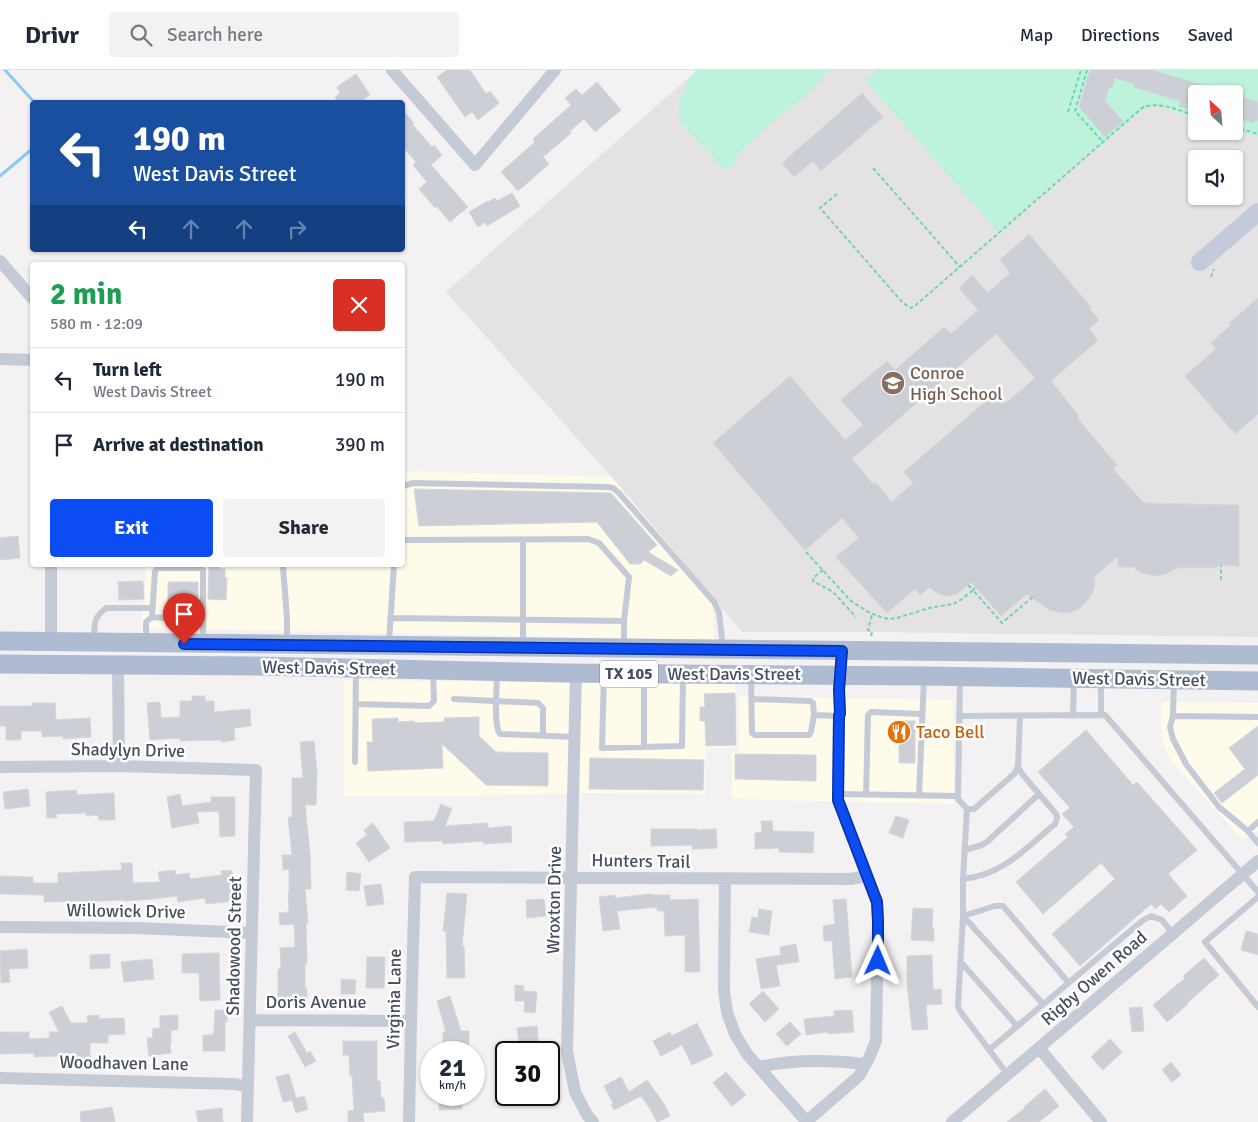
<!DOCTYPE html>
<meta charset="utf-8">
<style>
:root{--surface:#fff;--page:#f2f2f3;--text:#1f2937;--muted:#747a83;--line:#e0e1e3;--accent:#0b4cf3}
body{margin:0;font-family:Signika,sans-serif;background:var(--page);color:var(--text);height:100vh;display:flex;flex-direction:column;font-size:19px;white-space:nowrap}
*{box-sizing:border-box;margin:0}
p{font-size:16px;color:var(--muted)}
.icon{flex:none;width:28px;height:28px;fill:none;stroke:currentColor;stroke-width:2;stroke-linecap:round;stroke-linejoin:round}
.map{position:relative;flex:1;overflow:hidden}
.drawer{position:absolute;left:30px;top:192px;width:375px;height:305px;display:flex;flex-direction:column;background:var(--surface);border-radius:5px;box-shadow:0 1px 4px #0004}
.drawer>*{flex:none}
.hud{position:absolute;left:30px;top:30px;width:375px;height:152px;border-radius:5px;box-shadow:0 1px 4px #0004;background:#1a4fa0;color:#fff;overflow:hidden}
.needle{width:32px;rotate:334deg}
.tools{position:absolute;left:1188px;top:15px;display:grid;gap:10px}
.tools a{display:grid;place-items:center;width:55px;height:55px;border-radius:5px;background:var(--surface);box-shadow:0 1px 4px #0004;font-size:25px}
.speed{position:absolute;left:420px;top:971px;display:flex;gap:10px;font-size:25px;font-weight:700;text-align:center}
.speed>*{display:grid;place-content:center;width:65px;height:65px;border-radius:50%;background:var(--surface);box-shadow:0 1px 4px #0004;line-height:1}
.speed small{font-size:12px;font-weight:400}
.speed .limit{border:2px solid #111;border-radius:8px;background:#fff;color:#111}
.pin{position:absolute;display:grid;place-items:center;width:42px;height:42px;color:#fff;margin:-51px -21px;border-radius:50% 50% 50% 0;rotate:-45deg;box-shadow:0 0 5px #0007}
.pin .icon{rotate:45deg}
.me{position:absolute;width:55px;margin:-28px;rotate:1deg;stroke-linejoin:round;filter:drop-shadow(0 0 4px #0008)}
.turn{display:flex;align-items:center;gap:18px;height:105px;padding:0 20px;font-size:22px}
.turn .icon{width:65px;height:65px;stroke-width:2.5}
.turn b{display:block;font-size:35px;line-height:42px}
.lanes{display:flex;align-items:center;height:48px;padding:0 20px;background:#0003;justify-content:center;gap:25px;direction:ltr}
.lanes .off{opacity:.35}
.round{display:grid;place-items:center;flex:none;width:52px;height:52px;border-radius:5px;background:var(--page)}
.overview{display:flex;align-items:center;justify-content:space-between;height:85px;padding:0 20px}
h1{font-size:30px;font-weight:800;line-height:38px;color:#1e9e55}
.action{display:flex;gap:10px;margin-top:auto;padding:10px 20px}
.action a{flex:1;height:58px;border-radius:5px;background:var(--accent);color:#fff;font-size:20px;font-weight:800;line-height:58px;text-align:center}
.action a+a{background:var(--page);color:var(--text)}
ul{padding:0;list-style:none}
li{display:flex;align-items:center;gap:15px;height:65px;padding:0 20px;border-top:1px solid var(--line)}
li div{flex:1}
li b{display:block;font-size:19px}
li em{font-style:normal}
header{display:flex;align-items:center;gap:30px;box-sizing:border-box;height:70px;padding:0 25px;background:var(--surface);border-bottom:1px solid var(--line)}
header strong{font-size:24px}
nav{display:flex;gap:28px;margin-inline-start:auto;font-size:18px}
.search{width:350px;height:45px;background:var(--page);display:flex;align-items:center;gap:12px;box-sizing:border-box;padding:0 18px;border-radius:5px;color:var(--muted);font-size:19px}
.map>svg:first-child{display:block}
.commercial{fill:#fefbeb}
.education{fill:#e5e2e3;fill-rule:evenodd}
.green{fill:#bdf3db}
.lines{fill:none;stroke-linecap:round;stroke-linejoin:round}
.stream{stroke:#87ccf3;stroke-width:3}
.building{fill:#cdcfd6;stroke:#d5d6dd;fill-rule:evenodd}
.path{stroke:#72d4b3;stroke-width:2;stroke-dasharray:4 2.5;stroke-linecap:butt}
.lane{stroke:#c4cbd7;stroke-width:6}
.street{stroke:#c4cbd7;stroke-width:12}
.secondary{stroke:#c3cadb;stroke-width:18}
.primary{stroke:#afbbd1;stroke-width:19}
.route-casing{stroke:#07319e;stroke-width:12}
.route{stroke:#0b4cf3;stroke-width:9}
.labels{text-anchor:middle;dominant-baseline:central;stroke-width:5;stroke-linejoin:round;paint-order:stroke}
.shield{fill:#fff;stroke:#7e8490;stroke-width:1}
.shield-label{font-size:16px;font-weight:bold;fill:#475060}
.education-label{font-size:18px;fill:#785e54;stroke:#fff;text-anchor:start}
.street-label{font-size:18px;fill:#475060;stroke:#fff}
.food-label{font-size:18px;fill:#c56008;stroke:#fff;text-anchor:start}
</style>
<header>
<strong>Drivr</strong>
<div class="search"><svg class="icon" aria-label="search" viewBox="0 0 24 24"><circle cx="10" cy="10" r="6"/><path d="M15 15l6 6"/></svg>Search here</div>
<nav><a>Map</a><a>Directions</a><a>Saved</a></nav>
</header>
<div class="map">
<svg width="1258" height="1052" viewBox="0 0 1258 1052">
<rect width="100%" height="100%" fill="#f3f1f1"/>
<!-- commercial -->
<path class="commercial" d="M403,401l209,6 100,119 2,44 -573,-12 6,-60 9,-3h246z
M344,610l388,4 4,6 1,57 -31,2 -1,45 -124,-1 -109,3h-128z
M739,626l214,4 1,104 -222,-5v-47l7,-1z
M1161,632l97,1v127l-15,10 -71,-78 -10,-19z"/>
<!-- education -->
<path class="education" d="M697,0h561v567l-386,-5h-130l-132,-157 -164,-183zM1196,24h38v37h-38zM1196,89h38v37h-38z"/>
<!-- green -->
<path class="green" d="M696,0h134l-23,25 -37,29 -30,28 -8,15 -7,3 -5,-3 -9,-14 -26,-24c-14,-17 -1,-44 11,-59z
M877,0h381v66l-24,-7v-35h-38v24c-11,-4 -35,-13 -45,-12 -10,2 -42,34 -52,42l-3,-2 -98,86 -133,-152z"/>
<g class="lines">
<!-- stream -->
<path class="stream" d="M5,0l29,32
M0,106l32,-27"/>
</g>
<!-- building -->
<path class="building" d="M447,0h23l16,24 4,-3 9,12 -21,17 -6,-8 -7,5 -28,-40z
M1090,0h62l72,21 -1,3h-27v18l-17,-6 1,-5 -46,-14 1,-3 -20,-6 -3,10 -3,-1 -4,14 18,20 -18,16 -26,-30z
M356,4l14,21 -10,7h-21l-4,-5 5,-4 -3,-6z
M597,12l24,28 -26,22 -11,-13 -14,12 1,2 -28,24 6,7 -31,27 -17,-19 34,-30 -2,-3 38,-34 -6,-7 11,-9 6,6z
M862,23l21,24 -62,54 -8,-10 -19,16 -12,-14z
M1234,24l24,8v19l-3,-1 -1,3 -20,-6z
M402,39l12,14 -2,1 20,23 2,-2 8,10 -11,10 37,42 -18,15 -14,-16 -1,2 -16,-19 8,-7 -14,-17 3,-3 -14,-16z
M512,123l8,13 -33,20 -2,-4 -7,5 -9,-15 19,-11v1l7,-4 2,3z
M1029,164l62,73 -2,1 10,12 -10,9 9,11 -47,41 28,35 -2,2 40,47 -4,4 31,34 95,2v61l-22,-1v3h-40l-11,6 -11,2 -12,-3 -10,-6h-15v-11l-23,20 -1,12 -2,6 -5,7 -7,7 -9,4 -9,1 -13,-3 -22,-16 -26,22 -30,-34 -11,10 -9,4 -9,-1 -8,-4 -4,-4 -10,8 -5,-6 -28,24 -51,-56 23,-19 -17,-20 -37,32 -92,-107 77,-67 55,64 18,-15 -22,-25 46,-39 8,9 49,-43 7,7 27,-24 -19,-22 13,-13 16,18 22,-20 -10,-13zM996,264l39,44 -29,25 -10,-11 -92,80 9,11 -21,19 -17,-20 -2,2 -21,-25z
M1258,228v116l-23,20 -50,-58 31,-27 -5,-6 20,-18 -2,-2z
M414,419l197,4 46,52 -9,7 30,18 -7,6 -27,-16 -4,4h-10l-33,-42 -178,4z
M18,466l2,22 -20,2v-22z
M209,495h10v4h6v9h2l-1,22 -18,-1z
M143,511l1,18 -25,1 -1,-18z
M168,512h30v17h-5l-1,10 -24,-1z
M735,623l1,52 -30,1 -1,-25h-5v-14h5l-1,-13z
M192,626h13v5h9v11l36,-3 1,17 -17,2 1,12 -13,2 -1,-2 -41,1v-3l-30,2 -3,-37 13,-1 1,16 19,-1v-16h12z
M32,633h23l1,17 34,-2 1,19 -28,2v-3l-21,1v-6h-21v9h-15v-14h-6v-20h32z
M479,647v19l17,16 52,1v33l-62,-1 -44,-41 1,24 -75,3 -1,-29h6l-1,-23 26,-1v4l16,-1v2l30,-1v-4z
M899,651h16v42h-16z
M1258,656v49l-36,28 -8,-10 31,-24 -16,-21z
M1086,660l47,55 4,-3 60,68 -29,24 19,22 -18,16 -8,-8 -6,5 -4,-5 -71,62 -28,-32 63,-55 -14,-16 -58,51 -27,-32 52,-45 -3,-3 9,-7 -12,-13 8,-6 -32,-36z
M314,671l3,30 -1,34h-11l5,49 1,35h-6l3,34h-2l1,40h-2v25h2v15h-13v-6h-16v-28h3l-1,-21 15,-1 -1,-23 -14,1 -1,-12 10,-1 -1,-18 1,-1v-24l-6,1 -1,-15h10l-4,-38h4v-39h11l-3,-36z
M735,684l81,1v26l-81,-2z
M590,688l114,2 -1,30 -114,-1z
M28,719l2,17 -25,3 -2,-17z
M76,720l1,5 37,-2 1,27h-16l-1,-5 -12,1v-3l-30,1 1,4h-10l-1,-26z
M180,724l2,12 29,-4v-5h24v39l-15,1 -1,-26 -22,1 2,11 -27,5 -5,-31z
M441,734l11,5 -7,17 43,-3v5l23,-2 1,16 -28,2 -1,-3 -40,3v-3l-38,1 -1,-20 30,-1z
M896,746l13,4 -6,18 -14,-5z
M761,751h11l1,10 41,1 -1,21 -34,-1v-4l-24,1v-16l7,-1z
M373,753l17,25 -21,14 -13,-19 11,-8 -3,-5z
M651,759h47v1l18,-1 1,19 -25,1v-4l-41,1z
M121,793h11l1,20 27,-1 -2,-10 17,-2 1,5 13,-2 1,6 32,-4 -1,-4 11,-1 3,31 -29,3 -1,-6 -27,4 -1,-6 -25,3 -29,2v-1l-42,2v-1l-37,1v-7l-44,-1v-18l33,1v6h25v-10l64,-3z
M347,802l14,2 -2,17 -13,-1z
M381,814l3,20 -17,2 -3,-20z
M447,823l20,1 -5,52h2l1,32h-18l-1,-47h-3z
M651,824v1h19v5l28,-1 2,73h-15v-37l-20,1 -1,-25h-7v-4l-40,4 3,18 -17,2 -4,-34 16,-2v3z
M544,829l2,17 -19,2 -1,-18z
M846,829l6,78 -17,2 -3,-38h-8l-1,-15 12,-2 -2,-24z
M913,838l20,1 -1,20h2v12l-23,-1z
M759,839l13,2 -3,24 -20,-3 3,-15 6,1z
M1246,861l12,3v21l-17,-5z
M796,874l3,18 -23,3 4,21 -19,3 -5,-30 25,-4 -1,-8z
M27,879l1,19 -19,1 1,13 -9,1 -1,-32z
M219,883l1,47 -20,1 -1,-28h-17v-19z
M110,884v14l-20,1v-14z
M932,885l1,35 8,-1 1,15 -16,1 2,24 -16,1 -5,-47v-27z
M367,887h18l-1,31h-18z
M1204,888l15,17 -32,28 1,1 -21,18 -14,-17 32,-27 -2,-2z
M152,889l2,20 -30,3 -3,-20z
M341,909l15,1 -1,14h-14z
M515,915l9,1 -1,5 14,1 -2,21 -11,-1 1,-11h-10z
M763,921l16,18 -14,13 -16,-18z
M450,926l11,35h8v21h-26v-20h3l-9,-31z
M62,936l9,17h17l-1,-7 12,-1v4l25,-1 1,16 -17,1v8h-18v15h-14v-3l-42,2v-4l-34,1v-22h29v7l21,-1 -1,-6h10l-10,-20z
M1142,937l2,24 -12,1 -3,-24z
M215,940h13l-1,12h-2v29h-22v-16h10v-3h1z
M852,940l2,22 -26,2v-2l-22,3 -2,-16 30,-3v-5z
M178,945v15h-7v14h-1l1,9 -22,3 -2,-18h6l-1,-9 8,-1v-12z
M790,952l11,12 -14,12 -11,-12z
M697,953l16,32 -21,10 -10,-20 -21,11 -8,-15 17,-9 2,4z
M537,956l2,26h-19l-3,-24z
M295,962l12,21 3,-2 6,10 -11,6 -17,-31z
M1110,969l12,13 -19,18 -12,-13z
M343,971h34v40h3l1,17h3l1,13 -22,2 1,9h-16v-11l6,-1 -2,-34h-2l-1,-21h-6z
M1171,992l10,13 -9,7 -10,-12z
M726,1002l20,23 -14,11 -19,-23z
M289,1004l7,24 8,-2 4,13 -12,4 -4,-13 -9,2 -7,-25z
M621,1007l8,15 18,-12 16,22 7,14 -13,6 -7,-13 -9,-13 -27,14 -3,-5 2,-2 -9,-17z
M1045,1019l14,17 -20,16h-32l18,-14 -1,-1z
M439,1025h23v14l-23,1z
M112,1037l3,15h-34l-1,-10z
M222,1038l1,14h-25l-2,-11z"/>
<g class="lines">
<!-- path -->
<path class="path" d="M1087,0l-12,41 28,31
M1068,42l13,-42
M1234,57l24,7
M873,98l87,99
M837,124l-17,14 83,95 8,5 5,-3 226,-197c15,-8 39,3 54,8
M1211,207l3,-8
M806,482l45,49 19,12 11,4 8,2 8,-1 32,-10 24,-4 9,-5 11,-9 29,33 33,-28
M823,500l-9,7 -1,4 20,11 23,25
M1221,510v-15
M968,515l5,5 2,-2
M871,566l1,-4 -4,-2 4,-16"/>
<!-- lane -->
<path class="lane" d="M402,417l4,-2 8,-2 193,4 6,1 5,4 96,110 5,10 4,36
M402,470l186,-1 11,4 30,34 -5,44v24
M284,495l-1,2 4,51v25
M152,547l51,4
M390,548l234,3
M94,571c1,-16 -2,-22 12,-33h46
M146,571v-19l6,-5 3,-46 3,-3h42l3,2v70
M389,572l5,-77
M523,574v-104
M497,604c0,13 -4,51 3,60l75,3
M604,605l-2,73 80,-2 1,-71
M751,606l1,57 3,2h54l2,-3 3,-17 25,1
M960,609l-2,120 9,10 -4,70
M1174,611l-1,35 85,1
M1101,612v33
M454,629l84,4 5,5v27
M752,629l58,2 3,2 1,12
M356,634l73,2 5,-5 -1,-29
M959,646l146,-1 153,177
M1073,646l1,-37
M1173,646l-3,11 3,12 13,25 33,43 29,24 10,12
M644,677v-72
M355,692l1,-91
M838,724l120,2
M866,725l2,-80 3,-3 51,2
M919,726l5,-119
M967,739h7l40,-35 4,-7 2,-51
M1248,761l10,-9
M965,780l17,-5 6,-4 51,-47
M1258,827l-53,45 53,65
M960,891l57,65
M1043,934l-80,-88 32,-10h8l65,76
M989,980l153,-129 9,-5 11,4 11,14
M1008,1005l-48,-64 -2,-5 5,-90v-37c40,-4 63,-31 92,-55l2,-6 -1,-4 -33,-39 -5,-8"/>
<!-- street -->
<path class="street" d="M392,0l83,95 80,-95
M0,191l32,37
M0,289l32,1
M51,495v77
M118,596l1,100
M576,603l-9,379 8,40 12,23 6,7
M0,697l119,-1 137,4 -9,352
M725,809l-1,112 3,21 8,22 12,20 60,68
M0,857l137,1 115,5
M251,950l160,1
M1039,978l62,74
M759,997c34,-8 72,-7 106,-3
M0,1008l235,6 13,3
M807,1051l52,-45 10,-18 7,-17 2,-120 -1,-19 -39,-102 1,-84 1,-3 -1,-23 3,-39
M409,1052l2,-101 4,-144 435,2 17,-3
M952,1052l306,-261"/>
<!-- secondary -->
<path class="secondary" d="M1200,192l58,-50"/>
<!-- primary -->
<path class="primary" d="M0,571l1258,14
M0,594l257,2 306,7 361,3 334,5"/>
</g>
<g class="lines">
<!-- route casing -->
<g class="route-casing">
<path id="route" d="M184,574l658,7 -3,39 1,23 -1,3 -1,84 39,102 1,19v40"/>
</g>
<!-- route -->
<use href="#route" class="route"/>
</g>
<!-- icons -->
<defs>
<g id="school-disc" transform="scale(1.25)"><circle r="9.5" fill="#8d6e63" stroke="#fff"/><path d="M0-5L7-2L0 1L-7-2ZM-4 1L0 2.5L4 1V4Q0 6-4 4Z" fill="#fff"/></g>
<g id="restaurant-disc" transform="scale(1.25)"><circle r="9.5" fill="#e8710a" stroke="#fff"/><path d="M-5-6h1v4h1v-4h1v4h1v-4h1v5L-1.5 .5V6h-2V.5L-5-1ZM5-6V6H3V1.5H1.5Q1.5-4 5-6Z" fill="#fff"/></g>
</defs>
<g fill-rule="evenodd">
<use href="#school-disc" x="893" y="313"/>
<use href="#restaurant-disc" x="899" y="662"/>
</g>
<g class="labels">
<!-- shield labels -->
<rect class="shield" x="600" y="590.5" width="58" height="27" rx="4"/>
<g class="shield-label">
<text x="629" y="604">TX 105</text>
</g>
<!-- education labels -->
<g class="education-label">
<text x="910" y="303">Conroe<tspan x="910" dy="21">High School</tspan></text>
</g>
<!-- street labels -->
<g class="street-label">
<text transform="translate(329 598) rotate(1)">West Davis Street</text>
<text x="734" y="604">West Davis Street</text>
<text transform="translate(1139 609) rotate(1)">West Davis Street</text>
<text transform="translate(128 680) rotate(1)">Shadylyn Drive</text>
<text transform="translate(641 791) rotate(1)">Hunters Trail</text>
<text transform="translate(554 830) rotate(-89)">Wroxton Drive</text>
<text transform="translate(126 841) rotate(1)">Willowick Drive</text>
<text transform="translate(234 876) rotate(-89)">Shadowood Street</text>
<text transform="translate(1094 908) rotate(-41)">Rigby Owen Road</text>
<text transform="translate(394 929) rotate(-89)">Virginia Lane</text>
<text x="316" y="932">Doris Avenue</text>
<text transform="translate(124 993) rotate(1)">Woodhaven Lane</text>
</g>
<!-- food labels -->
<g class="food-label">
<text x="916" y="662">Taco Bell</text>
</g>
</g>
</svg>
<div class="tools">
<a><svg class="needle" viewBox="-14 -14 28 28"><path d="M0-13l5 13h-10z" fill="#e53935"/><path d="M0 13l5-13h-10z" fill="#747a83"/></svg></a>
<a><svg class="icon" aria-label="sound" viewBox="0 0 24 24"><path d="M4 9h4l5-4v14l-5-4H4zM17 9q2 3 0 6"/></svg></a>
</div>
<div class="speed"><div>21<small>km/h</small></div><div class="limit">30</div></div>
<div class="pin" style="left:184px;top:574px;background:#d93025"><svg class="icon" aria-label="arrive" viewBox="0 0 24 24"><path d="M6 21V4h12l-3 4 3 4H6"/></svg></div>
<svg class="me" style="left:878px;top:891px" viewBox="-20 -20 40 40"><path d="M0-17L14 15 0 8-14 15z" fill="#0b4cf3" stroke="#fff" stroke-width="4"/></svg>
<div class="hud">
<div class="turn"><svg class="icon" aria-label="left" viewBox="0 0 24 24"><path d="M17 20v-9H6M10 6l-5 5 5 5"/></svg><div><b>190 m</b>West Davis Street</div></div>
<div class="lanes"><svg class="icon" aria-label="left" viewBox="0 0 24 24"><path d="M17 20v-9H6M10 6l-5 5 5 5"/></svg><svg class="icon off" aria-label="ahead" viewBox="0 0 24 24"><path d="M12 20V5M6 11l6-6 6 6"/></svg><svg class="icon off" aria-label="ahead" viewBox="0 0 24 24"><path d="M12 20V5M6 11l6-6 6 6"/></svg><svg class="icon off" aria-label="right" viewBox="0 0 24 24"><path d="M7 20v-9h11M14 6l5 5-5 5"/></svg></div>
</div>
<section class="drawer">
<div class="overview"><div><h1>2 min</h1><p>580 m · 12:09</p></div><a class="round" style="background:#d93025;color:#fff"><svg class="icon" aria-label="close" viewBox="0 0 24 24"><path d="M6 6l12 12M18 6L6 18"/></svg></a></div>
<ul>
<li><svg class="icon" aria-label="left" viewBox="0 0 24 24"><path d="M17 20v-9H6M10 6l-5 5 5 5"/></svg><div><b>Turn left</b><p>West Davis Street</p></div><em>190 m</em></li>
<li><svg class="icon" aria-label="arrive" viewBox="0 0 24 24"><path d="M6 21V4h12l-3 4 3 4H6"/></svg><div><b>Arrive at destination</b></div><em>390 m</em></li>
</ul>
<div class="action"><a>Exit</a><a>Share</a></div>
</section>
</div>
